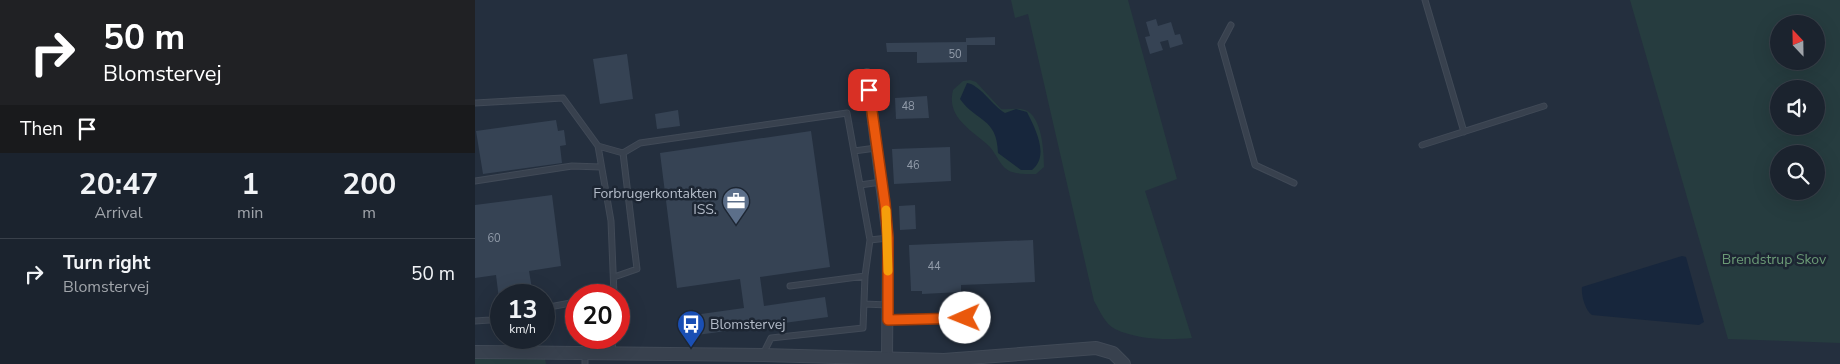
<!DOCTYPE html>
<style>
:root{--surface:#1b232e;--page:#242b36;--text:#f1f3f6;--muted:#a0a4aa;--line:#39404a}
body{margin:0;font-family:"Nunito Sans",sans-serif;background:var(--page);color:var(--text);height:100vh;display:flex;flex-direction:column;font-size:19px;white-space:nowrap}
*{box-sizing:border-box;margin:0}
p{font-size:16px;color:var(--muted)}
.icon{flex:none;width:28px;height:28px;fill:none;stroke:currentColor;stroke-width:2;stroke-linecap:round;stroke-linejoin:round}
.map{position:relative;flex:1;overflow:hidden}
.details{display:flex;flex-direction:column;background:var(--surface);width:475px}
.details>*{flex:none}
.hud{background:#202124;color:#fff;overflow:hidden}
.needle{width:32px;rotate:338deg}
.controls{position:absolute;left:1295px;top:15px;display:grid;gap:10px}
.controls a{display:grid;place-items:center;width:55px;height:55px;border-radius:50%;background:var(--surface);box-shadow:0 5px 20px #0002,0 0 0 1px var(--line);font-size:25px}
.speed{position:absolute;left:15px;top:284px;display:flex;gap:10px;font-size:25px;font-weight:700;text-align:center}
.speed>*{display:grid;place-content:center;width:65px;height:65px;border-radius:50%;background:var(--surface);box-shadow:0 5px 20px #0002,0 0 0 1px var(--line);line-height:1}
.speed small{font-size:12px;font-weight:400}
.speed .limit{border:8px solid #d22;background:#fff;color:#111}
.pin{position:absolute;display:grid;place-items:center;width:42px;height:42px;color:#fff;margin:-21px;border-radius:10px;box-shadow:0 2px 8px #0006}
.me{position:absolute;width:55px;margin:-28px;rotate:269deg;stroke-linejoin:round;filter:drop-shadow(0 0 4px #0008)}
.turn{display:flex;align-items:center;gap:18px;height:105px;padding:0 20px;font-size:22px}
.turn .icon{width:65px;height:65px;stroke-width:2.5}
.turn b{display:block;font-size:35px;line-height:42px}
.then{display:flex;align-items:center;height:48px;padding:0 20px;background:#0003;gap:10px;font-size:19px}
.eta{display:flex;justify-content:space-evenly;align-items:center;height:85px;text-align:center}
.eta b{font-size:30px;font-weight:700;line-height:35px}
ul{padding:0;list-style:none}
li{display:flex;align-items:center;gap:15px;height:70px;padding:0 20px;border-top:1px solid var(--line)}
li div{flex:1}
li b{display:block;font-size:19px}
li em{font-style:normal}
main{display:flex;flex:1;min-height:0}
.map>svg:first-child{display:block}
.green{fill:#263c3f;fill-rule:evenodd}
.water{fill:#17263c}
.building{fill:#364354}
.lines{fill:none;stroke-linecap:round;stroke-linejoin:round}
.service-casing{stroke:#414a57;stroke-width:7}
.minor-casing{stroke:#414a57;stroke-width:12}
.tertiary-casing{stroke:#414a57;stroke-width:14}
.service{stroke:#38414e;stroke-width:5}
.minor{stroke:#38414e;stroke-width:10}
.tertiary{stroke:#38414e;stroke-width:12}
.route-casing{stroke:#983908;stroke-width:12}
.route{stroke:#ea580c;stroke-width:9}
.slow{stroke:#f59e0b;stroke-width:9}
.labels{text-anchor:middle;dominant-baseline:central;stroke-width:5;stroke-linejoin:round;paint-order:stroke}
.number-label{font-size:11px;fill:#929caa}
.poi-label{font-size:14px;fill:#b4bcc9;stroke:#1d2633;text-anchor:end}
.park-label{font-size:14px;fill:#6b9a76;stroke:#1d2633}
</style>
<main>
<section class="details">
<div class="hud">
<div class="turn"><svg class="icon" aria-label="right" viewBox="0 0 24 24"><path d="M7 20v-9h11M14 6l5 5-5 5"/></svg><div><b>50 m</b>Blomstervej</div></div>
<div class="then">Then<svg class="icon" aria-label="arrive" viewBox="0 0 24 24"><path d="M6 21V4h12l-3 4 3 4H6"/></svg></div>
</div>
<div class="eta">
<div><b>20:47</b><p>Arrival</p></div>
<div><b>1</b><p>min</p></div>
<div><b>200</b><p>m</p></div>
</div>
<ul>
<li><svg class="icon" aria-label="right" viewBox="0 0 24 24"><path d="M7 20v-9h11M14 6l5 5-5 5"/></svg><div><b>Turn right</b><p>Blomstervej</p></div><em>50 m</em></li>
</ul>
</section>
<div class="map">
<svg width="1365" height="364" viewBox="0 0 1365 364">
<rect width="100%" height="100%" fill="#242f3e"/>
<!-- green -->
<path class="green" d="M536,0h117l49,179 -32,12 47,147c-24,2 -54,2 -77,-9 -10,-5 -15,-18 -21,-28l-66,-287 -13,4z
M1155,0h210v343l-112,-4zM1304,24h37v37h-37zM1304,89h37v37h-37zM1304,154h37v37h-37z
M495,80l6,2 25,27c8,1 16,-2 24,1 17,6 19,41 19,57l-8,7c-8,0 -17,0 -24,-2 -12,-4 -15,-18 -23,-26 -17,-16 -43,-28 -36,-56l10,-9z
M0,359h70l1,5h-71z"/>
<!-- water -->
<path class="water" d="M492,83c12,1 26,23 38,30l11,-4 11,3c8,16 23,44 5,58h-11l-23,-17c-1,-36 -22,-31 -38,-54z
M1207,256l4,1 18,65 -5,3 -107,-10c-7,-5 -11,-20 -10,-28z"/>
<!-- building -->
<path class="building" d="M681,19l2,7 13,-4 4,13 5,-1 3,10 -13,4 -2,-8 -8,2 3,8 -13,4 -5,-17 5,-1 -4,-14z
M520,37v8h-28v17l-50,1v-11h-30l-1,-9 80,-1v-4z
M152,54l6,45 -33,5 -7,-45z
M452,96l2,22 -33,1 -1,-21z
M203,110l2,16 -23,3 -2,-15z
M81,120l2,11 6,-1 2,15 -6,1 2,17 -79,11 -7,-43z
M336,131l19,136 -70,10 4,29 61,-9 3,20 -131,18 -3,-20 50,-7 -4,-29 -63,9 -17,-135z
M475,147l1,34 -57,3 -2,-35z
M77,195l9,71 -32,5 4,24h-32l-1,12 -4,-32 -21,3v-73z
M440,205l1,24 -16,1 -1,-24z
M558,240l2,42 -74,3v7l-39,2v-3h-11l-2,-46z"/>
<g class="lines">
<!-- service casing -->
<g class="service-casing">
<path id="service" d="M950,0l39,132
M756,25l-10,19 34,121 39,18
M0,103l88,-5 35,48 13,75 3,74
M947,145l122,-39
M123,146l25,7 14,116 -23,8
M379,151l22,-3
M148,153l17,-10 207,-30 23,127 -5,36 -2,52 -92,10 -8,16
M0,181l97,-15 29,1
M385,185l21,-3
M395,240l18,-2
M315,286l75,-10
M389,304l24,1
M69,308l32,-6
M413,320l77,-2
M0,321l15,-1 11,-4
M137,352l1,-14
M110,364v-11"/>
</g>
<!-- minor casing -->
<g class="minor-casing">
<path id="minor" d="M392,74l21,164 -1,120"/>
</g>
<!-- tertiary casing -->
<g class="tertiary-casing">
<path id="tertiary" d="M0,352l288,3 181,5 152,-12 17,5 11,11"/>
</g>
<!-- service -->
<use href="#service" class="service"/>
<!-- minor -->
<use href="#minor" class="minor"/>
<!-- tertiary -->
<use href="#tertiary" class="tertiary"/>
</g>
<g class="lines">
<!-- route casing -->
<g class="route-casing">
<path id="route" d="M394,90l16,114 3,34v82l77,-2"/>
</g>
<!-- route -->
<use href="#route" class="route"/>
<!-- slow -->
<path class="slow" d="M411,210l2,61"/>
</g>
<!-- icons -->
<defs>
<g id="office-pin" transform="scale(1.4375)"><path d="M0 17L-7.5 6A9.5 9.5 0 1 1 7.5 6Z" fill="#5c6f8a" stroke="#1d2633"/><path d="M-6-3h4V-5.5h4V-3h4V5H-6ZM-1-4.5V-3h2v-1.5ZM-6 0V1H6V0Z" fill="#fff"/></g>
<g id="bus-pin" transform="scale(1.4375)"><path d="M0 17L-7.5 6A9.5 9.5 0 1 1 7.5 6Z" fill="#1a4fb4" stroke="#1d2633"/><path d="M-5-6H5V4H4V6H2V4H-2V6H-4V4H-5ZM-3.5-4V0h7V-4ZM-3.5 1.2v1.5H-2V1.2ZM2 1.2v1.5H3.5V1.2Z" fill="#fff"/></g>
</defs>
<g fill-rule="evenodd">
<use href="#office-pin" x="261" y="201"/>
<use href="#bus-pin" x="216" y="324"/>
</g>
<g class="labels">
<!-- number labels -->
<g class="number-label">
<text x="480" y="54">50</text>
<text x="433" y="106">48</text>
<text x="438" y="165">46</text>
<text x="19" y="238">60</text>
<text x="459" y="266">44</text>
</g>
<!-- poi labels -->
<g class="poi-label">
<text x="242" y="193">Forbrugerkontakten<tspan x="242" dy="16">ISS.</tspan></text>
<text x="235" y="324" text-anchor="start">Blomstervej</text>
</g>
<!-- park labels -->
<g class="park-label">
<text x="1299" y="259">Brendstrup Skov</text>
</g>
</g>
</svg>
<div class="controls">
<a><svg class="needle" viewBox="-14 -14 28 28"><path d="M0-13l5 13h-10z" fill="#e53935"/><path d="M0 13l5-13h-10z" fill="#a0a4aa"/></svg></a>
<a><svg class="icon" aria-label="sound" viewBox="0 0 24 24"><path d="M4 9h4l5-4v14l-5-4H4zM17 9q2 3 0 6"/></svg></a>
<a><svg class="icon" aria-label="search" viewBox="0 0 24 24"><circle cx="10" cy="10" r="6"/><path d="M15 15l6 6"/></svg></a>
</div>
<div class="speed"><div>13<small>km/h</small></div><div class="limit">20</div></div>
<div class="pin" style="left:394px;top:90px;background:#d93025"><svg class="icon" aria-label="arrive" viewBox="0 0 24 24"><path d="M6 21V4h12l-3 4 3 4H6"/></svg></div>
<svg class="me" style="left:490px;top:318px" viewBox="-20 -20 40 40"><circle r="19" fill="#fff"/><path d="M0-13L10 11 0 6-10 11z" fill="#ea580c"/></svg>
</div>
</main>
